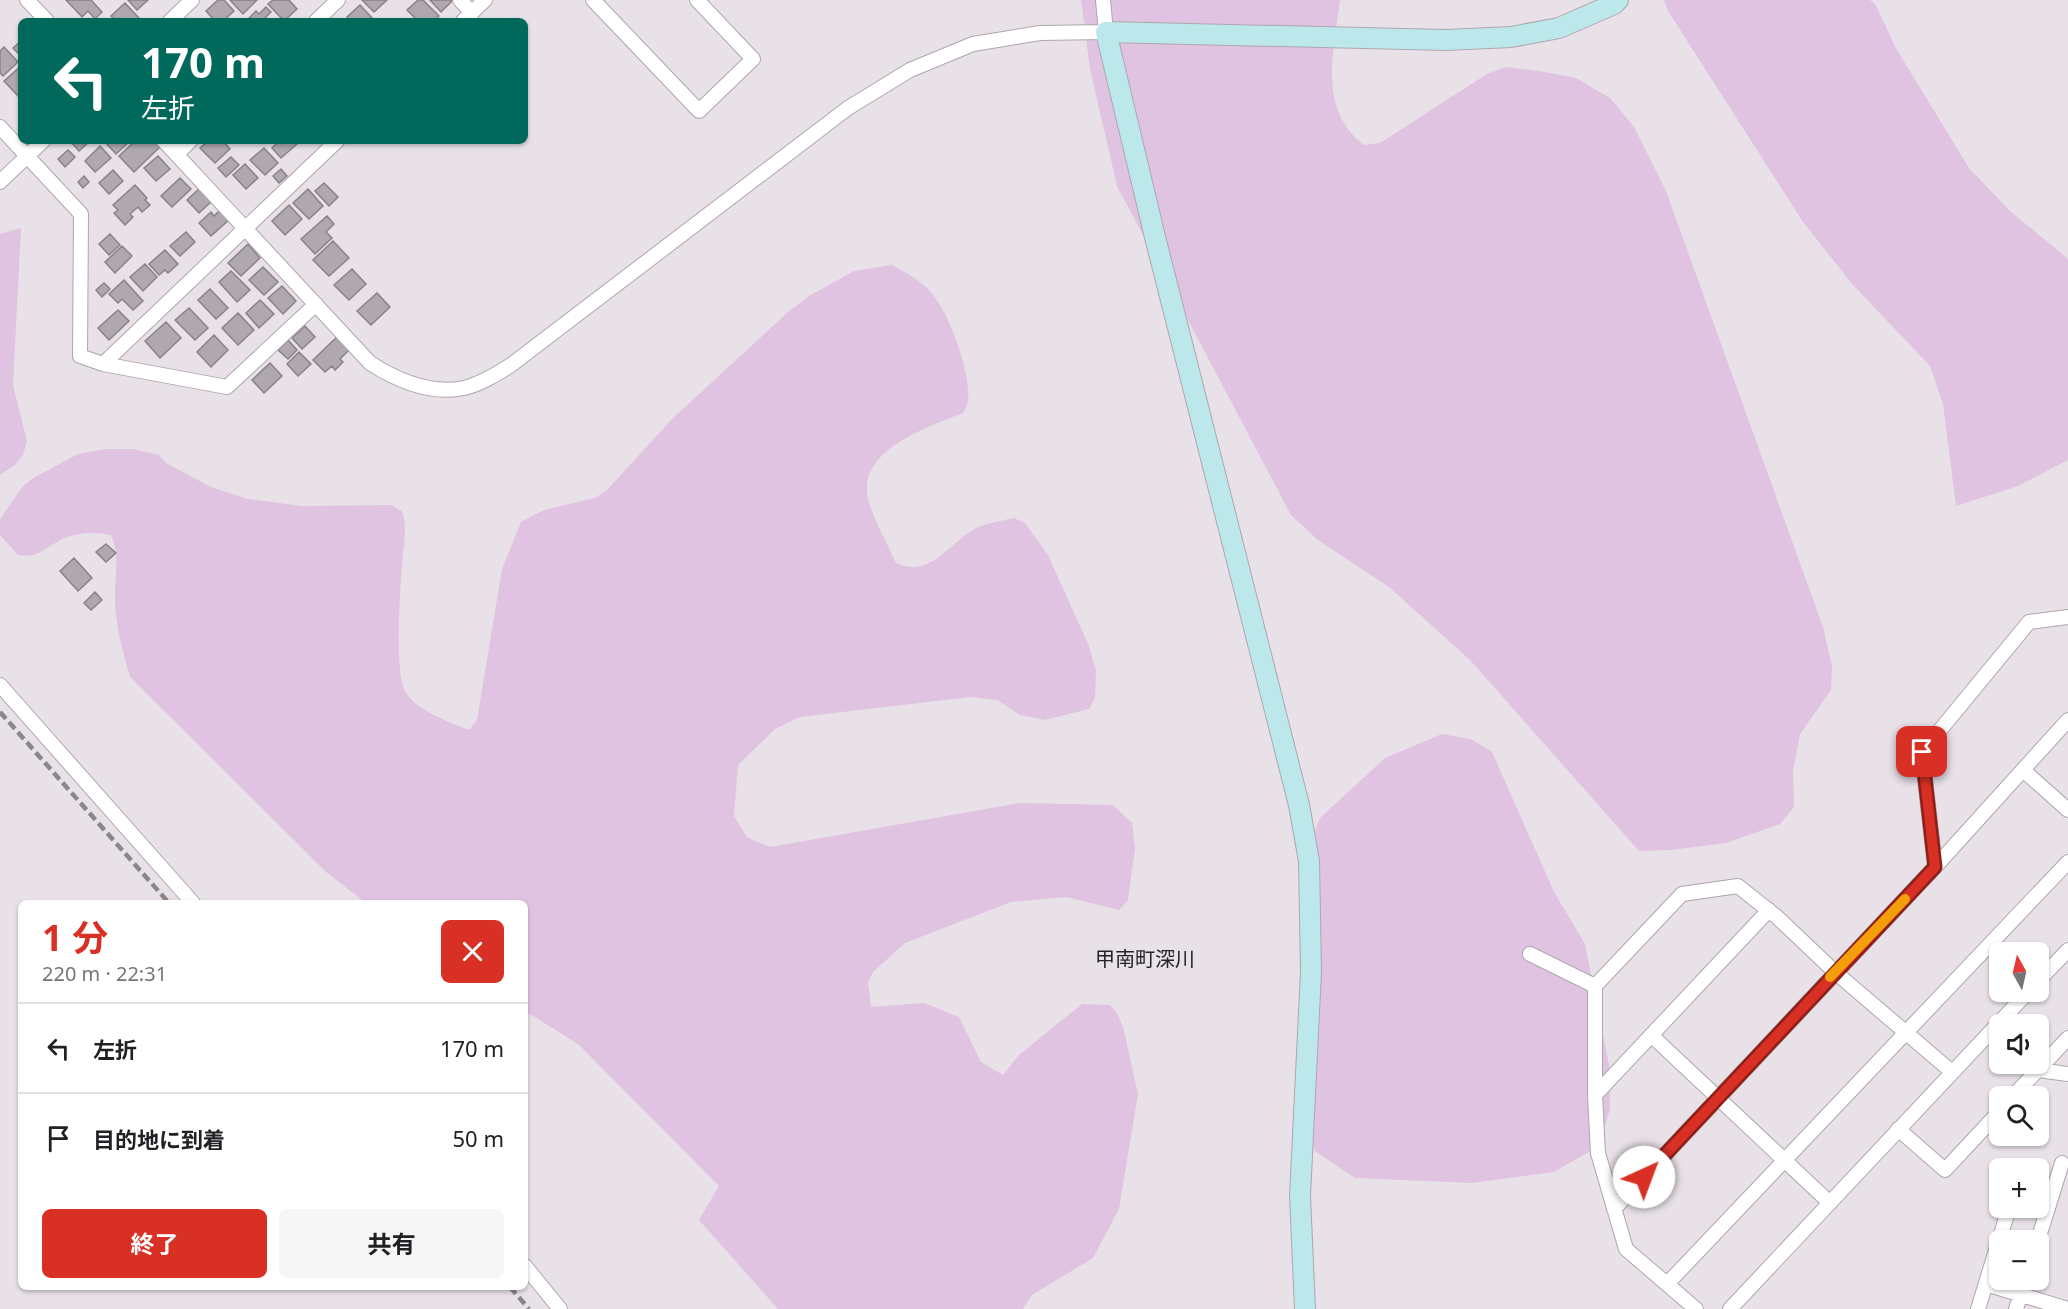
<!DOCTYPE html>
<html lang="ja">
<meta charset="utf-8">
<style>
:root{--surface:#fff;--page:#f6f6f6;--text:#202124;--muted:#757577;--line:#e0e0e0;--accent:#d93025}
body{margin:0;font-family:"Noto Sans","Noto Sans JP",sans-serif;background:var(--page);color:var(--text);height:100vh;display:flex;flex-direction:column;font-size:22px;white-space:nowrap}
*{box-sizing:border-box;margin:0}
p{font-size:20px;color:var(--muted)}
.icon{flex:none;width:33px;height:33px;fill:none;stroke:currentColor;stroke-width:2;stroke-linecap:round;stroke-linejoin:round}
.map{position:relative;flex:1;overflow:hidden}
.sheet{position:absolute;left:18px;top:900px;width:510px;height:390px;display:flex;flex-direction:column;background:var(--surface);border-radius:9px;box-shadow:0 2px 4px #0004}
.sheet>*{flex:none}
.guide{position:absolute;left:18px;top:18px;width:510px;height:126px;border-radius:9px;box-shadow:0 2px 4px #0004;background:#00695c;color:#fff;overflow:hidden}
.needle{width:39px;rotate:352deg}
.buttons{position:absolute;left:1989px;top:942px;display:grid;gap:12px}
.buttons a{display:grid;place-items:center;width:60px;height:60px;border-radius:9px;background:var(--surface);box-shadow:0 2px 4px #0004;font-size:30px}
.pin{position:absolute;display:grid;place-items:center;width:51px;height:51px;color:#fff;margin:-26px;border-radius:12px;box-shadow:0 3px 9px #0006}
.me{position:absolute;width:66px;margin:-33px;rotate:43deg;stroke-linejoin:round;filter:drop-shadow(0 0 4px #0008)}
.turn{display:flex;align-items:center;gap:21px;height:126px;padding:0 24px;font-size:27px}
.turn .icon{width:78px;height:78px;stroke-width:2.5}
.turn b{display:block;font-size:42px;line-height:51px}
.round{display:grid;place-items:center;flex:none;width:63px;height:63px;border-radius:9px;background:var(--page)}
.headline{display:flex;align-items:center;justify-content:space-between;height:102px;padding:0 24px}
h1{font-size:36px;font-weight:700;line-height:45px;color:var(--accent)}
.primary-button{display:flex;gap:12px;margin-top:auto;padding:12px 24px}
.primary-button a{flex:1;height:69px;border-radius:9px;background:var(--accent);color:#fff;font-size:24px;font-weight:700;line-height:69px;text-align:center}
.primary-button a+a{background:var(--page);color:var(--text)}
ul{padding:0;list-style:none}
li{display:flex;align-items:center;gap:18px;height:90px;padding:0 24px;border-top:2px solid var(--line)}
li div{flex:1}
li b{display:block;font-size:22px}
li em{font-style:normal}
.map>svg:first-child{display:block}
.green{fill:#e0c3e1}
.building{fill:#afa8af;stroke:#898289;stroke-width:1.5}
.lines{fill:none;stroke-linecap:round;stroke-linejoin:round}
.street-casing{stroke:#aea6ae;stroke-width:16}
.secondary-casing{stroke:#aea6ae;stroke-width:22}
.street{stroke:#fff;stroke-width:14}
.secondary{stroke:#bce8ec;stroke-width:20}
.rail{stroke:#8a868a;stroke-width:4.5;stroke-dasharray:9 4.5;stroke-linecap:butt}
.route-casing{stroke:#8d1f18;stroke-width:15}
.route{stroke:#d93025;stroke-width:10}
.slow{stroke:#f59e0b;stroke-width:10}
.labels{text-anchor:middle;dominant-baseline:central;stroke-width:5;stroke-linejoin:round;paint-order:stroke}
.quarter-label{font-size:20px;fill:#252325;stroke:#e8e1e8}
</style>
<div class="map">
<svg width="2068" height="1309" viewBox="0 0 2068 1309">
<rect width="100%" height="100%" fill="#e8e1e8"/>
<!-- green -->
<path class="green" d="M1081,0h259c-6,51 -23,109 24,145l16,-2 107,-69 19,-7 33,4 37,7 34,20 24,29 32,64 157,436 9,39 -1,24 -31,44 -7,37 1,36 -14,17 -54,19 -55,7 -32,1 -169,-191 -81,-73 -71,-47 -27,-25 -174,-329 -27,-117z
M1664,0h206l5,4 22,46 72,118 41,43 58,48v201l-50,26 -62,20 -13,-102 -13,-38 -77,-81 -50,-63 -135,-211z
M21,228l-8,157 14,56 -4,14 -8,10 -15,10v-241z
M892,265c15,8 30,16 41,30 17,20 38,79 35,105 0,4 -3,9 -5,13 -34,14 -106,36 -95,86 4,17 20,46 28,64 34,15 51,-17 77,-33 11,-7 28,-9 41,-12l11,5 23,32 41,91 7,25 -1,27 -6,11 -44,11 -25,-5 -23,-15 -26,-3 -171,20 -25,12 -37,36 -4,51 13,21 23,10 249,-44 94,2 19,18 3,26 -7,51 -9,10 -53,-13 -55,5 -106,41 -31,28 -6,11 3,25 53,-4 35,14 22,45 22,13 16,-20 63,-51 28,1 8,10 5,12 15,67 -19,115 -26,49 -61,37 -9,14h-245l-79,-89 20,-34 -141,-142 -53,-33v-108h-159l-40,-31 -196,-195c-7,-25 -15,-52 -15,-78 -1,-23 6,-42 -4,-64 -15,-3 -32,-3 -46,3 -19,8 -26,21 -47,17l-18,-20v-16l23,-33 10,-8 45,-24 28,-5h27l26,6 7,8 45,24 37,12 54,7 89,-1 11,6c6,20 1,34 0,54 -2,25 -7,104 2,124 9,21 46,33 65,41l8,-10 25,-151 19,-47 23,-12 51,-12 11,-7 67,-73 114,-105 22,-17 45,-25z
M1442,734l29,5 21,13 62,140 31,52 24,121 1,44 -11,37 -45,26 -82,11 -117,-5 -40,-27 -17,-42 10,-262 12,-29 65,-60z"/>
<!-- building -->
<path class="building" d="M66,0h25l11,12 -7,7 -7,-8 -6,6z
M128,0h20l-11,10z
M218,0h6l10,11 -11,10h-8l-9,-10z
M230,0h27l-14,14z
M273,0h16l8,9 -13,12 -16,-17z
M362,0h25l-13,12z
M418,0h5l16,16 -5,5h-16l-11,-11z
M430,0h23l-12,12z
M125,3l15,16 -3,2h-21l-5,-5z
M360,5l14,15 -1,1h-22l-4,-4z
M266,7l5,5 -7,7 1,2 -18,-1 9,-9 3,3z
M21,41v15l-8,-8z
M4,47l14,15 -15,14 -3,-3v-22z
M21,66v33l-17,-18z
M70,141h20l-11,10z
M104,141h26l-14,13z
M135,141h22l4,5 -27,26 -15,-16z
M208,141h15l7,8 -15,14 -15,-15z
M279,141h15l3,3 -16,14 -9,-10z
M100,146l11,12 -16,14 -10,-11z
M264,148l14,15 -13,12 -15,-15z
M68,150l7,7 -10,10 -7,-8z
M158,156l12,13 -14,12 -12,-13z
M231,157l8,8 -13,12 -8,-9z
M245,164l13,14 -12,11 -13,-14z
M281,169l6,7 -8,7 -6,-7z
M113,170l10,11 -14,13 -10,-11z
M84,176l5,6 -6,6 -5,-6z
M180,178l11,11 -19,18 -11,-11z
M324,183l14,14 -9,9 -14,-15z
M135,185l12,13 -2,2 5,5 -8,7 -4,-5 -8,7 3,3 -8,8 -11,-12 4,-3 -5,-5z
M201,187l12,13 -14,13 -12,-13z
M308,189l15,17 -14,13 -16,-16z
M289,205l13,14 -17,16 -13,-14z
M221,209l9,10 -19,17 -12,-13 12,-11 3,4z
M327,216l7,8 -8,8 6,6 -17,16 -14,-15z
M186,232l9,10 -15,14 -10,-10z
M110,234l10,11 -11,10 -10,-11z
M333,241l16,17 -20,18 -16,-16z
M248,244l12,14 -19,18 -13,-13z
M122,246l10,10 -17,17 -10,-11z
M165,250l13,14 -10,9 -3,-3 -6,5 -10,-11z
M145,264l12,13 -14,14 -13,-14z
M263,267l15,15 -14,13 -15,-15z
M352,269l14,15 -17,16 -15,-15z
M231,271l19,19 -13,12 -18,-20z
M124,280l19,21 -10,9 -11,-11 -4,4 -9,-9z
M104,283l6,6 -8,8 -6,-7z
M282,286l14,15 -13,13 -15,-16z
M210,289l18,19 -12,11 -18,-19z
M377,293l13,14 -19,18 -14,-14z
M260,300l14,14 -15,14 -13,-15z
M189,308l19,20 -13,12 -20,-20z
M118,310l11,11 -20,19 -11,-12z
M238,313l16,17 -16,15 -16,-17z
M166,322l15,16 -21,20 -15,-17z
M305,326l10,11 -13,12 -10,-11z
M214,335l14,15 -17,17 -14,-15z
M339,335l12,13 -11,11 3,3 -8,8 -3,-4 -7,6 -12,-12z
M288,340l9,10 -9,9 -10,-9z
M299,352l12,12 -13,12 -11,-12z
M270,363l12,13 -18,17 -12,-13z
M106,544l10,9 -10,9 -10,-10z
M74,558l18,20 -14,13 -18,-20z
M95,592l7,8 -11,10 -7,-7z"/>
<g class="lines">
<!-- street casing -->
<g class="street-casing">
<path id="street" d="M27,0l20,21
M460,0l12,13
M593,0l106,111 54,-52 -56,-59
M170,21l22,-21
M316,21l22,-21
M463,21l22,-21
M0,127l81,87 -1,142 23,8 124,23 89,-83
M164,141l206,222c28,18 60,32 94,25 17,-4 33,-14 47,-23l337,-257 62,-38 63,-26 67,-11 66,-1 -3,-32
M177,154l13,-13
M0,182l43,-41
M103,364l234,-223
M0,685l193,218
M2023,770l45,40
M1935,867l-13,-115 107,-130 39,-5
M1530,954l65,32
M2038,981l30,-31
M1651,1035l179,168
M2038,1070l30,4
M1595,1095l174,-185
M2013,1096l55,-58
M1898,1129l47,41 55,-59
M1614,1209l321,-342 133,-147
M2038,1240l24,-77
M525,1266l35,43
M1667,1284l401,-422
M1986,1284l82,25
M1696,1309l-70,-60 -28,-96 -3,-58v-109l87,-92 56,-8 39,31 58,55 117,100
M1730,1309l298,-317
M1978,1309l31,-101
M2016,1309l9,-29"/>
</g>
<!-- secondary casing -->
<g class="secondary-casing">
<path id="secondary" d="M1305,1309l-5,-113 11,-224 -2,-111 -10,-56 -144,-568 -49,-205 340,8 65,-3 48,-9 55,-24 4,-4"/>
</g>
<!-- street -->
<use href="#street" class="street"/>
<!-- secondary -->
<use href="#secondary" class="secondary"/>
<!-- rail -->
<path class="rail" d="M0,712l169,191
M510,1287l19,22"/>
</g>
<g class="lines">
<!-- route casing -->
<g class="route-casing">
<path id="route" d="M1644,1177l291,-310 -13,-115"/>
</g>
<!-- route -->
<use href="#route" class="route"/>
<!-- slow -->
<path class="slow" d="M1830,977l75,-78"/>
</g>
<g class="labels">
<!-- quarter labels -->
<g class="quarter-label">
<text x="1145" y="958">甲南町深川</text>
</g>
</g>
</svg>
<div class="buttons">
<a><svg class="needle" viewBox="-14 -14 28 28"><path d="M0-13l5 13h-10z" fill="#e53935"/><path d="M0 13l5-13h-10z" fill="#757577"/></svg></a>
<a><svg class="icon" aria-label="sound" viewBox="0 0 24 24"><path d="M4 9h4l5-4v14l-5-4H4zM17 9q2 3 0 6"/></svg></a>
<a><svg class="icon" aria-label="search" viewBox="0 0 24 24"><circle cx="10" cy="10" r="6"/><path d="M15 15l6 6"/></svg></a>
<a>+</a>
<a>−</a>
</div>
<div class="pin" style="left:1922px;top:752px;background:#d93025"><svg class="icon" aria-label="arrive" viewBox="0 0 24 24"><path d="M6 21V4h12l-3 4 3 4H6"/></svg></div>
<svg class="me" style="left:1644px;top:1177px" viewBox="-20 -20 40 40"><circle r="19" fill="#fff"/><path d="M0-13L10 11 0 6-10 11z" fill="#d93025"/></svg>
<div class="guide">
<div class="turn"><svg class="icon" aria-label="left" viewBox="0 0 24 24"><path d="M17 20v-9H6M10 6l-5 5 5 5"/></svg><div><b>170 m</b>左折</div></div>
</div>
<section class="sheet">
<div class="headline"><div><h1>1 分</h1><p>220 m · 22:31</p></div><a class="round" style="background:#d93025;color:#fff"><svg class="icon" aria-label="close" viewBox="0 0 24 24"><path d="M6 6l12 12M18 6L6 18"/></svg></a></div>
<ul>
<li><svg class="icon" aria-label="left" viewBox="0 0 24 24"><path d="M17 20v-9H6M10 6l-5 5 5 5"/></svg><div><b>左折</b></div><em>170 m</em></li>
<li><svg class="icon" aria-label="arrive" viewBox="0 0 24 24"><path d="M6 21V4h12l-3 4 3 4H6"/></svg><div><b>目的地に到着</b></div><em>50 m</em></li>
</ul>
<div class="primary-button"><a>終了</a><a>共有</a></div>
</section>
</div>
